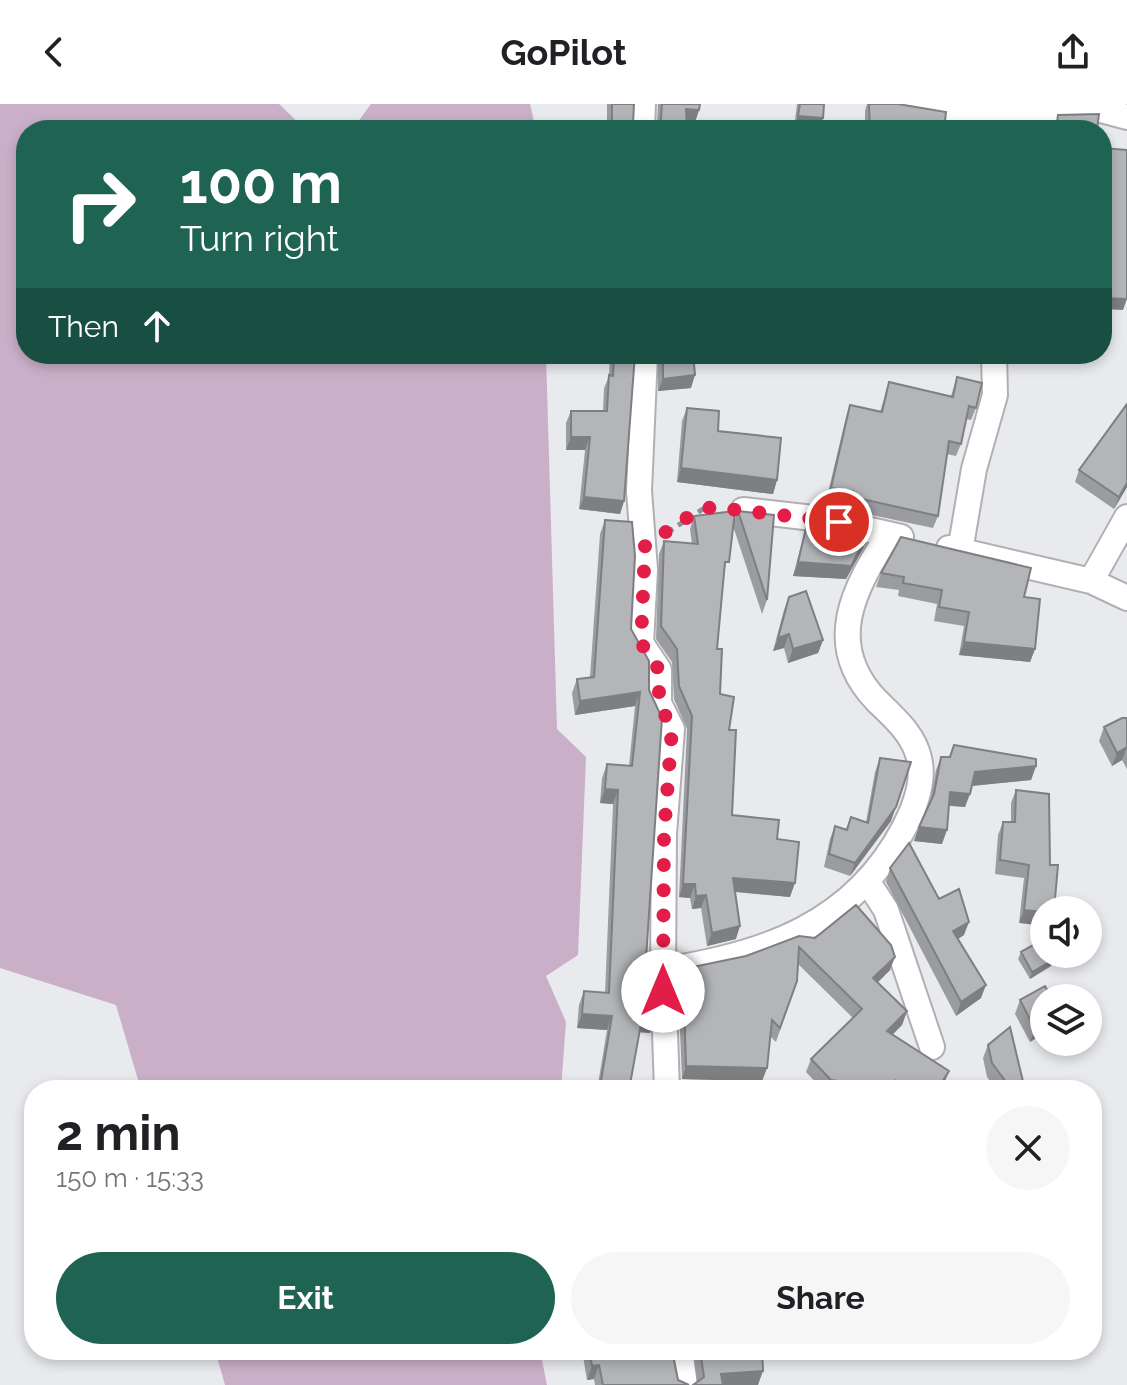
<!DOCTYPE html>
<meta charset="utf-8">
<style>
:root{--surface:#fff;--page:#f6f6f6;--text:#202124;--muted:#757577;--accent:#1f6353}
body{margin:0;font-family:Raleway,sans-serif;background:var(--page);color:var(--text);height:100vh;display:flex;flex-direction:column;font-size:30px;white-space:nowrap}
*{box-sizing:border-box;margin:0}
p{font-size:26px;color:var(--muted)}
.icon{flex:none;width:44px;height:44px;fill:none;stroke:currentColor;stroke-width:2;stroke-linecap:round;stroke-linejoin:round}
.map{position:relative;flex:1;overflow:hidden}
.sheet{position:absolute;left:24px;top:976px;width:1078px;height:280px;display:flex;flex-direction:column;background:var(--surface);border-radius:32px;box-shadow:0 4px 12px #0003}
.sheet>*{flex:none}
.guide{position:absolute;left:16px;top:16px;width:1096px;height:244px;border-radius:32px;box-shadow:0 4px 12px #0003;background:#1f6353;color:#fff;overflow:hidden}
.buttons{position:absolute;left:1030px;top:792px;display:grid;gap:16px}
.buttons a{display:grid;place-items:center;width:72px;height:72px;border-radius:50%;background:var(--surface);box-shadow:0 4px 12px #0003;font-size:40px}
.pin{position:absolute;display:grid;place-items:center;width:68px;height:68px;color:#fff;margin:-34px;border:4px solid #fff;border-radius:50%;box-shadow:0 2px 8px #0007}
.me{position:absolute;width:88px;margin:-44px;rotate:0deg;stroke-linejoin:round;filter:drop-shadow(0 0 6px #0008)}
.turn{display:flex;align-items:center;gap:28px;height:168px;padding:0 32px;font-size:36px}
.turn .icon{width:104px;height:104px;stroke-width:2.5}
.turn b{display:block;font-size:56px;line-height:68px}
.then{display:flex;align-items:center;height:76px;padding:0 32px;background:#0003;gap:16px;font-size:30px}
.round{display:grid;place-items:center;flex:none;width:84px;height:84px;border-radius:42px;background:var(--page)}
.head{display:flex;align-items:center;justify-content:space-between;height:136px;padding:0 32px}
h1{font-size:48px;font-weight:700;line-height:60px}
.cta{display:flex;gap:16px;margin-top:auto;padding:16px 32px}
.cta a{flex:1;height:92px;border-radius:48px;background:var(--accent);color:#fff;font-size:32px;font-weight:700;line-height:92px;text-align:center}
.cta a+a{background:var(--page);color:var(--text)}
header{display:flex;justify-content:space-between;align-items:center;height:104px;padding:0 32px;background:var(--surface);font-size:36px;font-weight:700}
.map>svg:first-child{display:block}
.forest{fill:#caafc8}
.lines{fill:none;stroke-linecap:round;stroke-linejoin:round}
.street-casing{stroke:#b0b0b4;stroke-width:28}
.path{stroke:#909194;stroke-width:5;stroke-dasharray:6 6;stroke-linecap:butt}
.street{stroke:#fff;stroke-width:24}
.wall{fill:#9a9c9f}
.shaded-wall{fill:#7d7f82}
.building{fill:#b3b5b9;stroke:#7d7f82;stroke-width:2}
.route{stroke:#e11d48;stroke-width:14;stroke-dasharray:0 25.2}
</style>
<header><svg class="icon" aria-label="back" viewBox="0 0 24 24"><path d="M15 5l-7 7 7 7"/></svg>GoPilot<svg class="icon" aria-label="share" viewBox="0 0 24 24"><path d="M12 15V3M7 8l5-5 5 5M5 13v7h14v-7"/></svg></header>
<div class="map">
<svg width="1127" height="1281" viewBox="0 0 1127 1281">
<rect width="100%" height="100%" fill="#e9eaee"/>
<!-- forest -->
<path class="forest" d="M0,0h279l27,26h-280v224h520l11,375 29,28 -8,198 -32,21 20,46 -5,68h-420l-25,-85 -116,-37z
M371,0h159l6,26h-184z
M215,1246h325l7,35h-322z"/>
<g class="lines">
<!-- street casing -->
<g class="street-casing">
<path id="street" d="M910,0l63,9 128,-3 26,7
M642,26l1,-26
M645,250l-6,137 6,79 -4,73 18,27v33l13,26 -8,105 -1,141 4,115
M743,406l79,9 79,18
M949,444l142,33 36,17
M960,447l14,-82 21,-74 -1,-41
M1091,477l36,-64
M868,778l18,28 46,137
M663,866c101,-15 191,-46 241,-142 11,-21 21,-47 15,-70 -6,-25 -26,-41 -43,-58 -53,-56 -22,-112 13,-166
M680,1246l5,35"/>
</g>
<!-- path -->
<path class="path" d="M668,428l35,-23 15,-1"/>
<!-- street -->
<use href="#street" class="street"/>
</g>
<!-- wall -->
<path class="wall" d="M607,0h27l-1,20 6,6h-49l3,-9h14z
M658,0h42l-1,6 -4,12h-8l-30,3z
M797,0h27l-1,14 -4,12 -25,-1z
M867,0h31l46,26h-79v-19z
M610,250h25l-11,147 -4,13 -41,-5 6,-59h-19v-27l5,-12h32l1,-23 5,-12z
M658,250h42l-6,4 -3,30 -33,3z
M957,273l19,31 -5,12 -5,-1 -5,25 -5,12 -9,-2 -9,62 -5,12 -85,-18v-7l-22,-2 20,-84 4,-12 30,7 9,-30 62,14z
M687,304l31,23 59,49 -4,14 -96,-12 5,-61z
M1079,366l48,17 -13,22 -39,-27z
M738,407l29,89 -5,14 -29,-88 -9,48 -7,75 3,45 9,36 3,85 45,24 13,58 -55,-5 1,47 -29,7 -6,-38 -9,1 -2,-11 -11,-1 8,-168 -13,-30 -2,-37 -16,-23 3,-85 5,-13 28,3 -2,-15 4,-13 40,5z
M605,416l26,109 18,32 -3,336 9,22 -5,14 -10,-1 -11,58h-32l10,-60 -30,-2 2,-23 5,-14 21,2 8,-189 -13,-1 2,-25 5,-14 22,2 6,-60 -60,9 -3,-22 5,-14 13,-2 10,-143z
M808,416l58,23 -20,36 -53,-3 11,-42z
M881,469l143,24 11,52 -5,13 -71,-7 5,-29 -30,-5 3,-17 -39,-8 1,-6 -23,-3z
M789,493l34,43 -5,13 -30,10 -4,-15 -11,3 11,-41z
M1127,614v51l-5,-9 -10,6 -13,-25 5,-14z
M941,653l95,9 -5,14 -59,6 -7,21 -16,-1 -7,38 -28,-3 16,-39 6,-32z
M880,654l11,63 -41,55 -26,-9 6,-28 5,-13 11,3 5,-12 15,5 9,-50z
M1016,686l34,75 -31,58 5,-45 -29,-4 3,-39 5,-13h8v-19z
M890,764l49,31 25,36 -6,4 23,59 -25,18 -70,-134z
M799,832l91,34 -13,13 30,28 -5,14 -10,10 52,49 -3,6h-118l-17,-18 5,-13 42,-41 -55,-54 -1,17 -21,61 -6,-6 -3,32 -5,13 -80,-2 -4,-96 5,-14 63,-13z
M1021,848l30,14 -21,13 -12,-20z
M1044,894v35l-14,9 -15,-28 5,-14z
M988,941l37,45h-28l-10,-13 -4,-19z
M582,1246h90l6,30 11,5h-94l-1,-6 -7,1z
M693,1246h42l23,35 -61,-3z"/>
<!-- shaded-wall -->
<path class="shaded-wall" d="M686,5l13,1 -4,12 -13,-1z
M798,12l25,2 -4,12 -25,-1z
M1102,194l25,1 -4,11 -21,-1z
M695,271l-4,13 -33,3 5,-12z
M571,333h19l-5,13h-19z
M681,364l96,12 -4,14 -96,-12z
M1127,379v4l-13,22 5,-12z
M831,384l22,3 -5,12 -22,-2z
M584,393l40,4 -4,13 -41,-5z
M870,426l-4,13 -20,36 -53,-3 5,-14z
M789,530l-5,14 -11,3 5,-13z
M823,536l-5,13 -30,10 5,-14z
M964,538l71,7 -5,13 -71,-7z
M640,588l-5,14 -60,9 5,-14z
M1127,643l-5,13 -10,6 5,-13z
M1036,662l-5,14 -61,6 5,-14z
M605,685l13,1 -5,14 -13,-1z
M950,688l20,2 -5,13 -19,-2z
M896,703l-5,14 -41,55 5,-13z
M919,723l28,3 -5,14 -28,-3z
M733,774l62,5 -5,14 -62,-6z
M683,780h12l-5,14 -11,-1z
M706,791l-5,13 -9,1 4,-13z
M1024,806l20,2v14l-25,-3z
M969,818l-5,13 -16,10 5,-14z
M740,822l-4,13 -29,7 5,-13z
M895,853l-5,13 -22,22 5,-14z
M1053,856l-2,6 -21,13 2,-7z
M986,881l-5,13 -25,18 5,-14z
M907,907l-5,14 -20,20 5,-14z
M582,910l30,2 -5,14 -30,-2z
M642,914l13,1 -5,14 -13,-1z
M1044,919v10l-14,9 5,-13z
M686,962l81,2 -5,13 -80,-2z
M949,967l-5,13 -3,6h-4z
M601,977l6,1 -3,8h-6z
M599,1261l-5,14 -7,1 5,-14z
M763,1267l-5,14h-41l4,-11z"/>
<!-- building -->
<path class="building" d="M612,0h22l-1,20 6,6h-46v-9h19z
M662,0h38l-1,6 -13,-1 1,21h-33l7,-11z
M800,0h24l-1,14 -25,-2z
M869,0h29l48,8 -2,18h-74z
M1099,10l-2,16h-41l2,-15z
M1102,44l25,2v149l-25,-1z
M614,250h21l-11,147 -40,-4 6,-60h-19v-26h36l2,-36 4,1z
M663,250h30l2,21 -32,4z
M957,273l25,6 -6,25 -7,-2 -8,38 -12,-3 -11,75 -85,-19v-6l-22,-3 19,-83 32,7 7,-30 64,15z
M1127,300v79l-8,14 -40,-27z
M687,304l32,3 -1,20 63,7 -4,42 -96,-12z
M735,407l-6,51h-4l-8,87h5l-2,45 14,3 -5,33h7l-4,85 47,5 -2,19 22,3 -4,41 -62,-5 7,48 -28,7 -6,-38 -10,1 -1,-12h-12l9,-168 -13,-30 -2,-37 -16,-23 3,-85 34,3 -4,-28z
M738,407l36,4 -7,85z
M605,416l27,2 3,34 -4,73 18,32v29l13,28 -16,241h7l-7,38 8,1 1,21 -13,-1 -13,72h-22v-8l-6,-1 11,-65 -30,-2 2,-23 25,2 9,-203 -13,-1 2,-25 25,2 8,-74 -60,9 -3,-22 17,-2z
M808,416l62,10 -19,36 -53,-4z
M901,433l130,31 -7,29 16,2 -5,50 -71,-7 5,-30 -30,-5 3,-17 -39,-7 1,-6 -23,-4z
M806,487l17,49 -30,9 -4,-15 -11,4 11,-41z
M1122,614h5v29l-10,6 -13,-26z
M954,641l82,14v7l-61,6 -5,22 -20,-2 -3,38 -28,-3 15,-33 7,-37h9z
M880,654l31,4 -15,45 -41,56 -26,-9 6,-28 12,4 4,-13 17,6z
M1016,686l33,4 1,71h8l-4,45h-10v2l-20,-2 5,-45 -29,-5 3,-38h12z
M909,739l30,56 20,-10 10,33 -16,9 33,54 -25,17 -71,-134z
M856,801l35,40 4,12 -22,21 34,33 -20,20 62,40 -12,19h-28l-13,-9v9h-40v-6l-25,-4 -20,-21 51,-50 -63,-62 -2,34 -17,47 -8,-8 -5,48 -81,-2 -3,-97 63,-13 53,-20 16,2z
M1042,836l2,3v11h6l3,6 -21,12 -11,-20z
M1045,882l7,12h-8v25l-9,6 -15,-29z
M1010,923l15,63h-13l-20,-27 -4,-18z
M589,1246h83l6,30 11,5h-86l-4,-20 -7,1z
M700,1246h62l1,21 -42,3 2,11h-30l11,-8z"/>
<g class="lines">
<!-- route -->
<path class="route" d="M663,887l1,-157 8,-105 -13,-26v-33l-18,-27 4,-97 49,-33 18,-6 127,15"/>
</g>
</svg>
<div class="buttons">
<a><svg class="icon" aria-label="sound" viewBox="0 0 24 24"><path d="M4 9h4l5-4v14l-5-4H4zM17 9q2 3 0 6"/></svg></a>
<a><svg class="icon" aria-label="layers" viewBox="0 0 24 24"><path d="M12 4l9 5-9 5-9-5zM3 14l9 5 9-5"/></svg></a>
</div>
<div class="pin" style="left:839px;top:418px;background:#d93025"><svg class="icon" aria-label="arrive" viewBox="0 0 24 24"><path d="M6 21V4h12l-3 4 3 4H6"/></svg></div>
<svg class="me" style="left:663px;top:887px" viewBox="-20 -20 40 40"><circle r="19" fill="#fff"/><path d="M0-13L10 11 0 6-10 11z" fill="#e11d48"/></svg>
<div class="guide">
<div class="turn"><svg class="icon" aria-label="right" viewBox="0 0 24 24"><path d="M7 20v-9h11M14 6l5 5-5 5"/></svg><div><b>100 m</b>Turn right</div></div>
<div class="then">Then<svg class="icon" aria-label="ahead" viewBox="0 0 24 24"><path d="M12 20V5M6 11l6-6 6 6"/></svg></div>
</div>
<section class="sheet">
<div class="head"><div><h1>2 min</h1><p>150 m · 15:33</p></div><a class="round"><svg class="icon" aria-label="close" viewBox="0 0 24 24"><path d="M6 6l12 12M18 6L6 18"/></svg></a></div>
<div class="cta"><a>Exit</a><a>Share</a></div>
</section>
</div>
